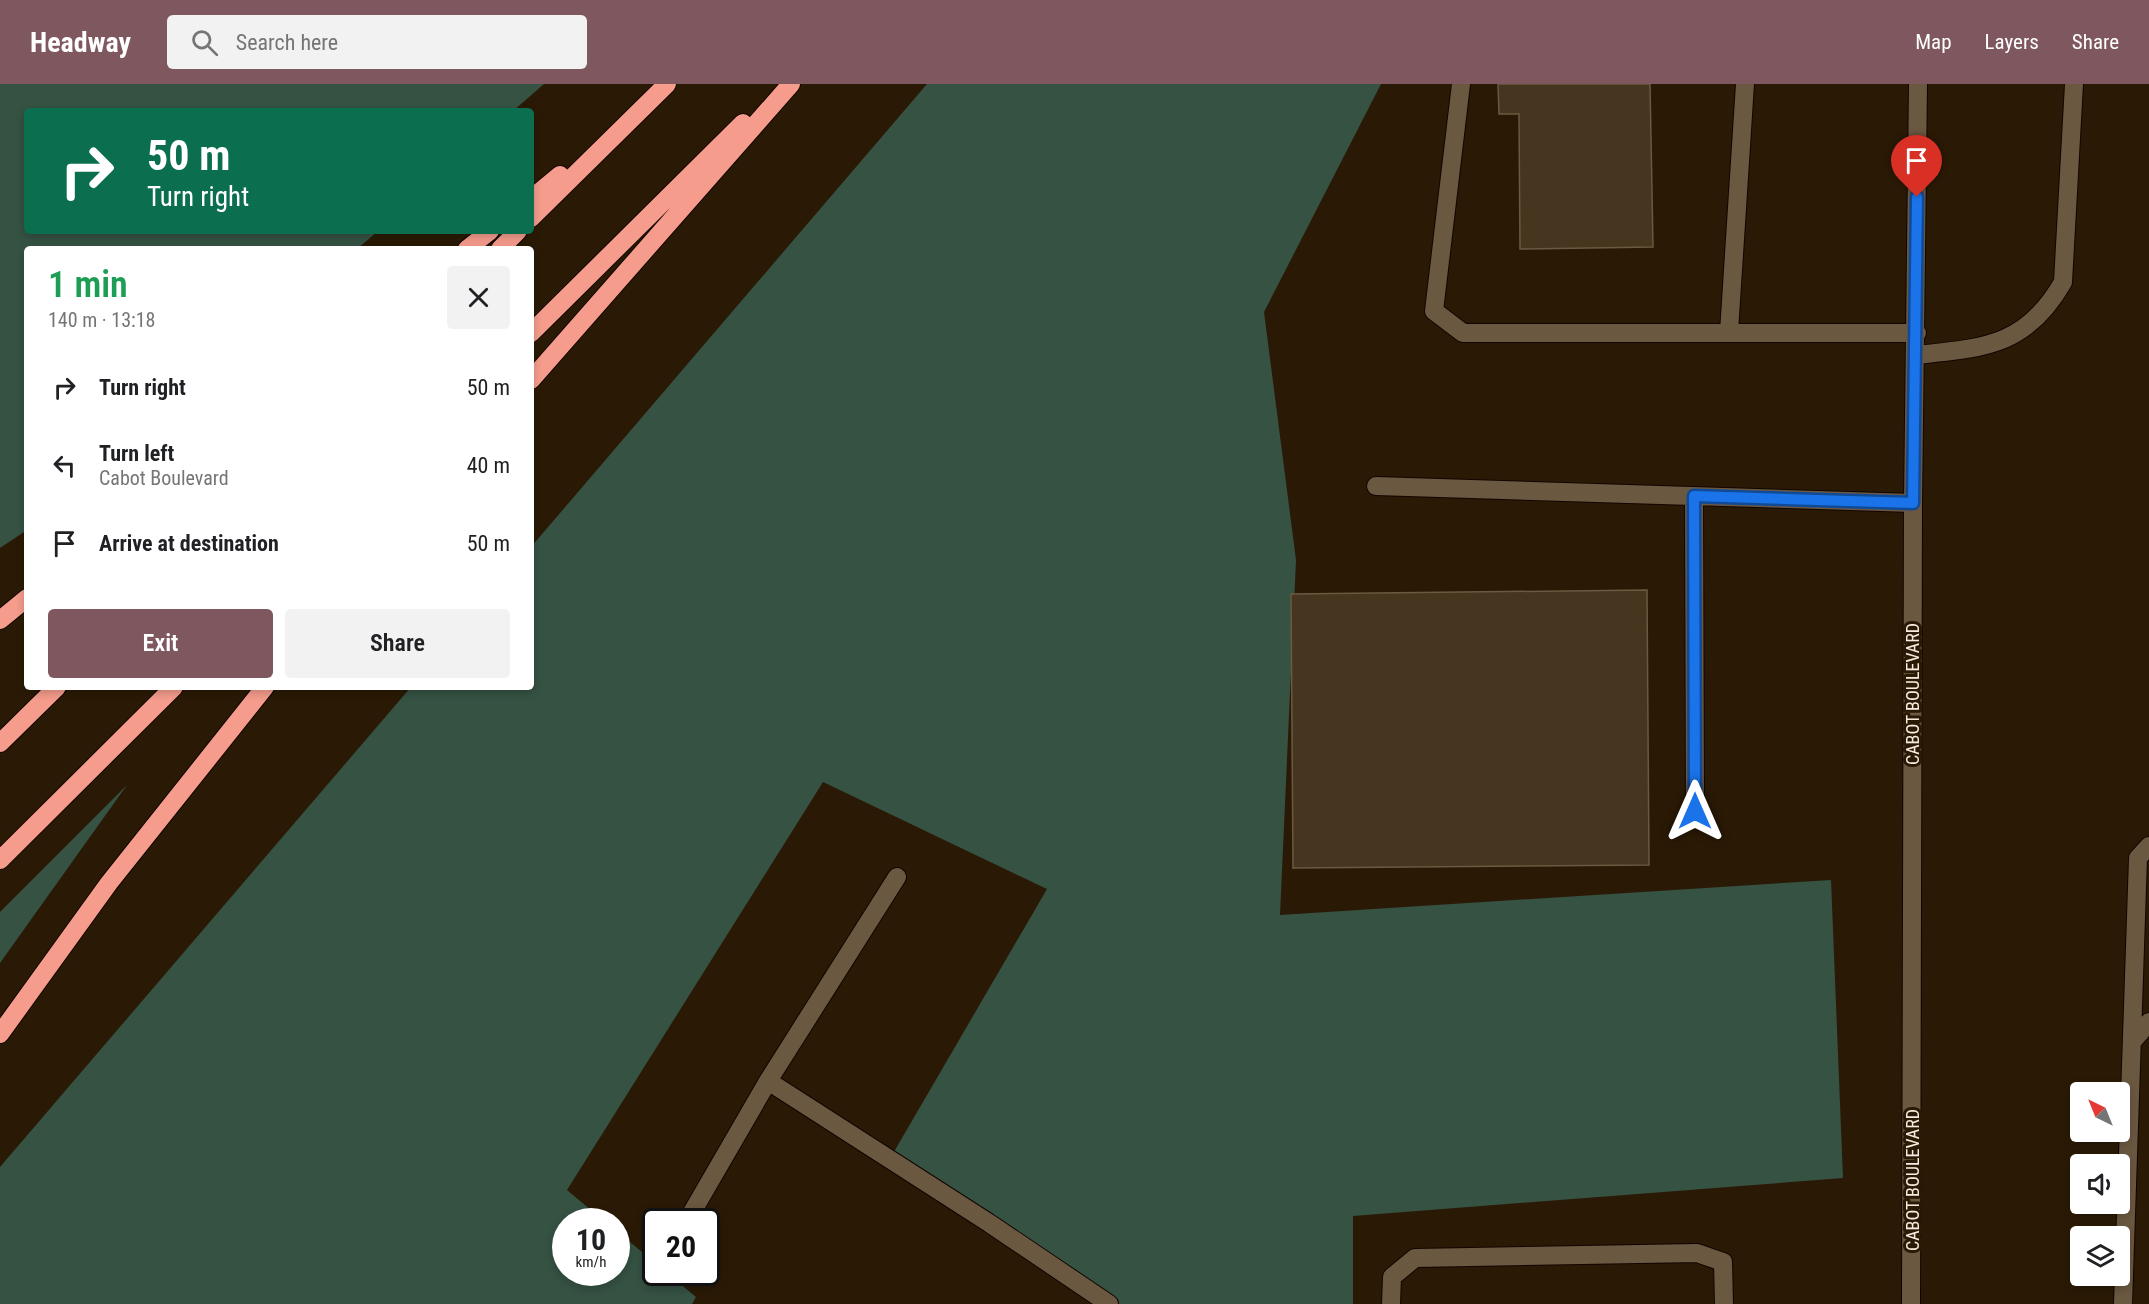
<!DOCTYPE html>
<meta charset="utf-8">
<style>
:root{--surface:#fff;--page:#f2f2f2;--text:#202124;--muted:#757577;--accent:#7f575e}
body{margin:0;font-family:"Roboto Condensed",sans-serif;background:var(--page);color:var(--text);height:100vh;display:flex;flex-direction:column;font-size:22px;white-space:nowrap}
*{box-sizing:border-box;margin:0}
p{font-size:20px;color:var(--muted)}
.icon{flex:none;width:33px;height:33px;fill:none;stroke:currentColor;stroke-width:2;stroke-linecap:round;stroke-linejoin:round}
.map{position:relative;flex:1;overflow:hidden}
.drawer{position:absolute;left:24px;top:162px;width:510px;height:444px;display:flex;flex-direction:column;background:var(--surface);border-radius:6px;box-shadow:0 3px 9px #0003}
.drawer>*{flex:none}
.guide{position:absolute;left:24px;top:24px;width:510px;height:126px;border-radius:6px;box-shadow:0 3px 9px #0003;background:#0b6e4f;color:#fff;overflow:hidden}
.needle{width:39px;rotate:317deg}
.fabs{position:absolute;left:2070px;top:998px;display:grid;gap:12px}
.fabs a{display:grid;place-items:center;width:60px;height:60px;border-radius:6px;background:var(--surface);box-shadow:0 3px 9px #0003;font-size:30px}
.speed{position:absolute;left:552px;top:1124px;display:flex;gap:12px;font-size:30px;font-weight:700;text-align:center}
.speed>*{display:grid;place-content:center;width:78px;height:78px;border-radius:50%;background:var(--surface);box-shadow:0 3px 9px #0003;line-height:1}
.speed small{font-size:15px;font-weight:400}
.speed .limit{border:3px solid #111;border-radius:9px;background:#fff;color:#111}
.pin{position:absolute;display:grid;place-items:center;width:51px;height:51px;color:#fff;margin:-62px -26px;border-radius:50% 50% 50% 0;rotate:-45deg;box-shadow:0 0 6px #0007}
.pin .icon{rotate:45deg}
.me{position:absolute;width:66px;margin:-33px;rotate:0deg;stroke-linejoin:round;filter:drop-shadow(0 0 4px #0008)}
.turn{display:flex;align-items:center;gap:21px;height:126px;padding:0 24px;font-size:27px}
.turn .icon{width:78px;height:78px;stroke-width:2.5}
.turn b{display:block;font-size:42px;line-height:51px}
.round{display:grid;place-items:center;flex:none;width:63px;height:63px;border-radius:6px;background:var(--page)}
.summary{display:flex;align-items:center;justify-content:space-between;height:102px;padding:0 24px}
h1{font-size:36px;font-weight:600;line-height:45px;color:#1e9e55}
.cta{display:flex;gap:12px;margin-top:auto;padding:12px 24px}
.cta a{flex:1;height:69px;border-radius:6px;background:var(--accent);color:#fff;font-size:24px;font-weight:600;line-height:69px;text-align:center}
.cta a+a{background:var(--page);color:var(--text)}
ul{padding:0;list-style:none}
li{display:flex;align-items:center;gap:18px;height:78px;padding:0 24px}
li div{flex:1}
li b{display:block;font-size:22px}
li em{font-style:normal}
header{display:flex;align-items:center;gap:36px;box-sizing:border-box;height:84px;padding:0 30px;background:var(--accent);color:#fff}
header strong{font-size:28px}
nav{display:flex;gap:33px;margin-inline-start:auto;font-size:21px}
.search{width:420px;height:54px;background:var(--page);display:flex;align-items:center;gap:15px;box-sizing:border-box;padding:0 21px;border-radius:6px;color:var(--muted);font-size:22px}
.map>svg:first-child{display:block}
.forest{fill:#355243}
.building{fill:#46351f;stroke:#6c5942;stroke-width:1.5}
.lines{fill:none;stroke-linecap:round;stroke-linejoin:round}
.minor-casing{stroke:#120500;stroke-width:20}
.highway-casing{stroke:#120500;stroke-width:20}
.minor{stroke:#6b5841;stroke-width:18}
.highway{stroke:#f59c8c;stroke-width:18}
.route-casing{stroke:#114b97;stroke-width:15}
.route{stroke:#1a73e8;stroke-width:10}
.labels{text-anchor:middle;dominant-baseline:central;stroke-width:6;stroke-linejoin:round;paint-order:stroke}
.street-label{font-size:18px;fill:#f6ebde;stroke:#2a1a05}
</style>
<header>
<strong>Headway</strong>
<div class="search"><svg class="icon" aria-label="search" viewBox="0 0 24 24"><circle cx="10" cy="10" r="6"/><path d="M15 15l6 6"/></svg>Search here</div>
<nav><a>Map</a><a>Layers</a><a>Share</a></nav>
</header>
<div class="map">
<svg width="2149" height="1220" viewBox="0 0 2149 1220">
<rect width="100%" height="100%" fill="#2a1a05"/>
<!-- forest -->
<path class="forest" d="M0,0h544l-31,27h-486v120h351l-21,18h-330v281l-27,18z
M927,0h454l-117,228 32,248 -16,355 551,-35 12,298 -490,38v88h-258l-207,-142 159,-273 -224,-107 -256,408 37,31h-38v51h50l1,-41 38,32 1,9h10l30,25 -4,7h-692v-137l411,-480h120v-140z
M127,701l-127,178v-51z"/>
<!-- building -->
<path class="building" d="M1498,0h152l3,163 -133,2 -1,-135h-20z
M1647,506l2,275 -356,3 -2,-274z"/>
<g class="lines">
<!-- minor casing -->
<g class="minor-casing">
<path id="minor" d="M1461,0l-27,227 29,22h454
M1729,248l16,-248
M1916,271c67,-7 110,-8 147,-73l11,-198
M1376,402l537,17
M1694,412l1,315
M897,793l-129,204 221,142 120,81
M2132,958l17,-20
M687,1137l81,-140
M1391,1220l1,-27 23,-19 282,-5 26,9 1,42
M1911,1220l2,-801 5,-419
M2123,1220l15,-446 11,-12"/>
</g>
<!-- highway casing -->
<g class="highway-casing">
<path id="highway" d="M531,115l29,-24
M531,134l136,-134
M467,165l23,-18
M500,165l18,-18
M531,249l212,-210
M531,296l260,-296
M0,536l27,-22
M0,659l57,-56
M0,776l174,-173
M0,950l109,-151 156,-196"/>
</g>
<!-- minor -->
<use href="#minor" class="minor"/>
<!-- highway -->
<use href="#highway" class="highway"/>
</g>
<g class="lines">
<!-- route casing -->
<g class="route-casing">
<path id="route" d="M1695,727l-1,-315 219,7 4,-306"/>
</g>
<!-- route -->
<use href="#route" class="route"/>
</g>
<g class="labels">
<!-- street labels -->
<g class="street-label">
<text transform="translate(1912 610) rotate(-90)">CABOT BOULEVARD</text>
<text transform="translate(1912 1096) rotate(-90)">CABOT BOULEVARD</text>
</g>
</g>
</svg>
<div class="fabs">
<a><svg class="needle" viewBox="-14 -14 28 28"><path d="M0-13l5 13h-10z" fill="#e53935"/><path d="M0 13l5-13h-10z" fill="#757577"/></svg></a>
<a><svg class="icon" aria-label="sound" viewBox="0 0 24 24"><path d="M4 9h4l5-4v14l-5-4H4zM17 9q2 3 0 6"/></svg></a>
<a><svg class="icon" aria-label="layers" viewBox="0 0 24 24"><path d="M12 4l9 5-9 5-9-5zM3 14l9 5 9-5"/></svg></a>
</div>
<div class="speed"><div>10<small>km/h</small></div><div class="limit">20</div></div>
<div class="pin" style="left:1917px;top:113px;background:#d93025"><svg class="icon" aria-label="arrive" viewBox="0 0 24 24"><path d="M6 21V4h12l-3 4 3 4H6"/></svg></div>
<svg class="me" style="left:1695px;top:727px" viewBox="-20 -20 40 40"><path d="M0-17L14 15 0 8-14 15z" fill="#1a73e8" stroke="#fff" stroke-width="4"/></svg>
<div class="guide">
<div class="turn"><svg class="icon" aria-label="right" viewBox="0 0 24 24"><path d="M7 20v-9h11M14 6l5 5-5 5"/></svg><div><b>50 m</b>Turn right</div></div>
</div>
<section class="drawer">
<div class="summary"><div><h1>1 min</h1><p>140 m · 13:18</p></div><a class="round"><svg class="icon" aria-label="close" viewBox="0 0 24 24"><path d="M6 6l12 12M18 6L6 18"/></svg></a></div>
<ul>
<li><svg class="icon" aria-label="right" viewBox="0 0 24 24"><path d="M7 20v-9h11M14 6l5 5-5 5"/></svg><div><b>Turn right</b></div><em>50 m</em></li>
<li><svg class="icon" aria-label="left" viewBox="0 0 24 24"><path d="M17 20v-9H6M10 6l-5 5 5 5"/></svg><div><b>Turn left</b><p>Cabot Boulevard</p></div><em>40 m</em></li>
<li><svg class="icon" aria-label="arrive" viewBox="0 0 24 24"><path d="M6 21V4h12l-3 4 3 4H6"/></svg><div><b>Arrive at destination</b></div><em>50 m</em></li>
</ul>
<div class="cta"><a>Exit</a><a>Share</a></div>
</section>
</div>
